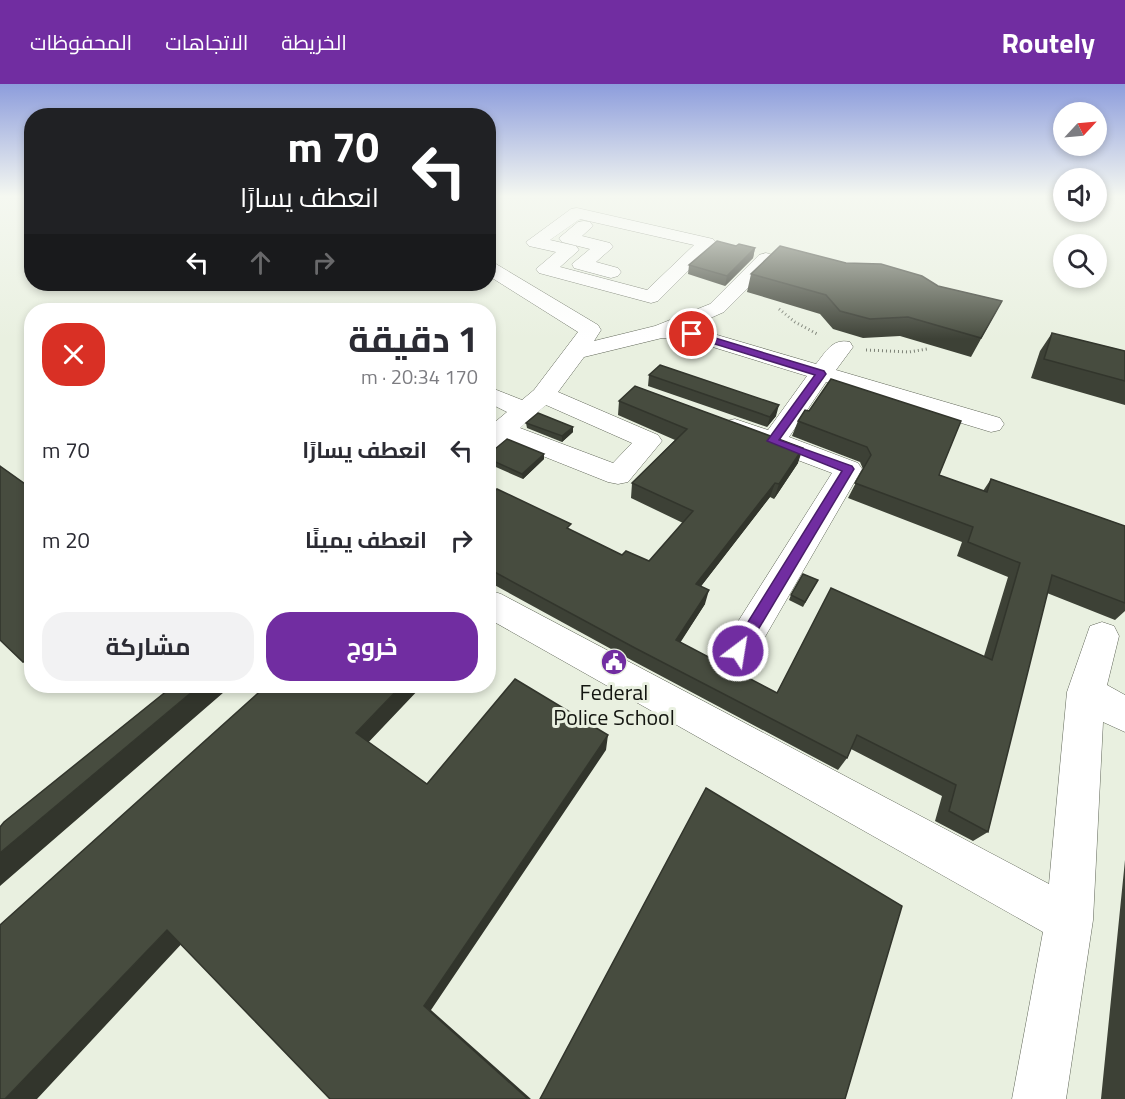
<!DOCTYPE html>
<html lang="ar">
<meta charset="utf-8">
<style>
:root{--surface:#fff;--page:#f2f2f3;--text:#2b2b33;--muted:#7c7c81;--accent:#712da1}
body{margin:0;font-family:"Titillium Web",Cairo,sans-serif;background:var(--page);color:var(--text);direction:rtl;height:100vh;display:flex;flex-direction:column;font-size:22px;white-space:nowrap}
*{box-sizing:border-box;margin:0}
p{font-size:20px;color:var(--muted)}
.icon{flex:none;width:33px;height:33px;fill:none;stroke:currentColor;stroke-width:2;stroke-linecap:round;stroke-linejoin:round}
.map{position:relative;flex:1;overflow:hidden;direction:ltr}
.side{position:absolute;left:24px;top:219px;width:472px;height:390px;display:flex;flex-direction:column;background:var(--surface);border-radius:24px;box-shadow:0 3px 9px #0003;direction:rtl}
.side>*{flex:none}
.guide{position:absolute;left:24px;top:24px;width:472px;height:183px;border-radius:24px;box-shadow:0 3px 9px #0003;direction:rtl;background:#202124;color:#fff;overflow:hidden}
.needle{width:39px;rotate:64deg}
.tools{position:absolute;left:1053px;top:18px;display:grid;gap:12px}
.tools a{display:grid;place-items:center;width:54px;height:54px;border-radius:50%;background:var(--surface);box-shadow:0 3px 9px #0003;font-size:30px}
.pin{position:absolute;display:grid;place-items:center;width:51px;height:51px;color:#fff;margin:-26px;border:3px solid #fff;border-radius:50%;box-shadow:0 2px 6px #0007}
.me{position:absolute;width:66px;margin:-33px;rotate:31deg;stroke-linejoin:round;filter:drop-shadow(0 0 4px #0008)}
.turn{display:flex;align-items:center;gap:21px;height:126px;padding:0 18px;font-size:27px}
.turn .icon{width:78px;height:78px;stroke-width:2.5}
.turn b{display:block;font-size:42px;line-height:51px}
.lanes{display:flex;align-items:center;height:57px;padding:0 18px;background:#0003;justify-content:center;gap:30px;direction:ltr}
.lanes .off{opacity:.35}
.round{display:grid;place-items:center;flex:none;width:63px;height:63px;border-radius:24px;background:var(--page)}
.summary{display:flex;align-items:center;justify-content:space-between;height:102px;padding:0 18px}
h1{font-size:36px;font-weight:700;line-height:45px}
.action{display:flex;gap:12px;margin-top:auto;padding:12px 18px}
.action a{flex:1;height:69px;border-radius:24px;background:var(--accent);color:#fff;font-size:24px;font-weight:700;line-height:69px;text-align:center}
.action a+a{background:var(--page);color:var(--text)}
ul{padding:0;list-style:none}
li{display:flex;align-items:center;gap:18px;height:90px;padding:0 18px}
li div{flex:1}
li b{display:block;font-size:22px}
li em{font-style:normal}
header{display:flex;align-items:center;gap:36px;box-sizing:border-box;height:84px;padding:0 30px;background:var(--accent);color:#fff}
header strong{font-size:28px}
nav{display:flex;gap:33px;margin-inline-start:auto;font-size:21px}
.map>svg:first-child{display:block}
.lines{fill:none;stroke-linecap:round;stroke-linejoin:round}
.minor-casing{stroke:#616759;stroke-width:1}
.path{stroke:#7d8277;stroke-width:3;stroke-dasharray:1 3;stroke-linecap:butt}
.minor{fill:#fff;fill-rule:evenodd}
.wall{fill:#3d4136}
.shaded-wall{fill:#32352c}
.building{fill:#474c3f;stroke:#32352c;stroke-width:1.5}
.route{fill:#712da1;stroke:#491d69;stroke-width:1.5}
.labels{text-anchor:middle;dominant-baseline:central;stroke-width:6;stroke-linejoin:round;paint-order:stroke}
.poi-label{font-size:22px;fill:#131510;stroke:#e9f0e0}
</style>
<header>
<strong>Routely</strong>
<nav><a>الخريطة</a><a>الاتجاهات</a><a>المحفوظات</a></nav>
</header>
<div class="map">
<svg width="1125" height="1015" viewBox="0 0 1125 1015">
<rect width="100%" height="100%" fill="#e9f0e0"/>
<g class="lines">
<!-- minor casing -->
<g class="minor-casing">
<path id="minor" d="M577,124l136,31 3,4 -58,58 -7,2 -112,-30 -3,-4 20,-17 -27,-6 -3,-4 45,-33zM580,135l114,26 -47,45 -87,-23 19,-17 -3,-4 -26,-6z
M584,137l6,1 3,4 -11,10 28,7 3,4 -17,15 22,6 3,4 -3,4 -7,2 -37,-10 -2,-4 18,-15 -28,-7 -3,-4 19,-16z
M766,169l7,2 2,4 -2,4 -49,49 -34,15 126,37c10,-12 16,-26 34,-22l3,5 -17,23 164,48 4,6 -4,6 -9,2 -165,-50 -37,55 69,26 4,6 -111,192 -13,4 -13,-4 -5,-11 112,-177 -106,-40 -4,-6 4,-6 9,-2 33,11 39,-54 -117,-36 -28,-2 -78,19 -26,35 100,43 4,6 -34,41 -10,2 -10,-2 -103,-41 -7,6 -9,2v-22l18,-15 -18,-9v-16l33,13 12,-10 44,-58 -89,-56v-14l7,2 102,61 3,5 -7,11 61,-15 55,-22 49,-49zM546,321l86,38 -19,20 -93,-35z
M489,506l12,4 548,290 18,-192 23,-66 12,-4 12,4 5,10 -12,49 18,10v37l-22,-10 -10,198 -27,179h-54l31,-167 -554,-313z"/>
</g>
<!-- path -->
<path class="path" d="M779,225l16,13 24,13
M866,266l43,2 18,-3"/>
<!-- minor -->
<use href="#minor" class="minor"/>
</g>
<!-- wall -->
<path class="wall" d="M736,162l19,2 -2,10 -28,28 -37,-12 1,-9z
M751,190l187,12 64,15 -31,56 -71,-21 -37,2 -30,-9 -13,-15 -73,-22z
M1052,249l73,18v54l-94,-27 9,-27z
M649,291l127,41 -9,11 -119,-41z
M619,317l179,62 -24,36 -4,-2 -69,89 4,18 -25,38 97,51 207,-37 24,-79 -51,-21 5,-14 -114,-44 15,-29 -3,-7 -68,-26 6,-15 7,-11 134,65 44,16 8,-12 134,47v85l-10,9 -68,-27 -59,239 -15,9 -38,-20 7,-25 -91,-47 -4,9 -9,12 -205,-109 -144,-79v-86l82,34 51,25 27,6 34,-38 -52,-25 1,-15 43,-43 -57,-25z
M526,339l47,9 -11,10 -35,-14z
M489,370l55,5 -21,20 -34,-15z
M815,501l-12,22 -14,-7 2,-5z
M1125,776v239h-24z"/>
<!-- shaded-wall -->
<path class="shaded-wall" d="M755,164l-2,10 -28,28 2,-10z
M779,321l-3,11 -9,11 3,-10z
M573,343v5l-11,10v-6z
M803,364l-5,15 -24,36 5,-15z
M544,370v5l-21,20 -1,-5z
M775,399l-5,14 -78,101 4,-14z
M709,506l-4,14 -32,50 3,-14z
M32,572v13l-9,-7z
M199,602h32l-231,200v-33z
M401,602h21l-58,61 -8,-14z
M608,651l-2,15 -175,260 100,89h-3l-104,-93z
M167,846l20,8 -150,161h-32z"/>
<!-- building -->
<path class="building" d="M717,157l19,5 3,-2 16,4 -28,28 -38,-11z
M780,162l66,17 35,1 41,12 16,10 64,15 -21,37 -73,-21 -38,2 -30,-8 -14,-16 -75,-21z
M1052,249l73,18v30l-81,-22z
M660,281l119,40 -9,12 -121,-42z
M831,295l130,42 -22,54 48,17 4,-13 134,47v77l-73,-28 -64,257 -39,-21 7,-26 -99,-50 -10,23 -212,-110 -146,-79v-73l8,-7 74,35 -4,4 55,27 4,-4 23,10 44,-50 -61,-28 55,-54 -68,-28 16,-15 168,62 -24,36 -4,-1 -79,101 13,6 -33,50 101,53 54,-105 161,72 28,-97 -52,-21 5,-15 -118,-44 16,-28 -4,-8 -69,-26 7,-11 4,1z
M538,329l35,14 -11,9 -36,-13z
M507,355l37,15 -22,20 -33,-15v-5z
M0,382l32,23v167l-9,6 -23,-22z
M803,490l15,6 -13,22 -14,-7z
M515,595l93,56 -184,271 104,93h-198l-163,-169 -162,169h-5v-174l266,-239h135l-45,47 71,51z
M173,602h26l-199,167v-26l4,-5z
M706,704l196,118 -57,193h-305z"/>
<!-- sky -->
<linearGradient id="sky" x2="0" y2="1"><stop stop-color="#8d9ddc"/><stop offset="0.44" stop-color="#f5f8f1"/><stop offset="1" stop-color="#f5f8f1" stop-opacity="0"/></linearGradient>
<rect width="1125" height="255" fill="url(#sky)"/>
<!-- route -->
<path class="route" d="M692,247l132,40 2,3 -47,66 73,26 2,3 -111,186 -5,2 -5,-2 -2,-4 2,-5 109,-175 -75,-30 48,-66 -126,-39v-4z"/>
<!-- icons -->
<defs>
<g id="civic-disc" transform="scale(1.35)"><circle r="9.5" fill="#712da1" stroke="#e9f0e0"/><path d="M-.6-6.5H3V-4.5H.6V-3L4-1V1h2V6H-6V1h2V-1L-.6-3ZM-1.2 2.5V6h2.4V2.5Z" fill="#fff"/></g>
</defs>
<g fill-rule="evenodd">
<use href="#civic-disc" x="614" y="578"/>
</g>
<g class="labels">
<!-- poi labels -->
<g class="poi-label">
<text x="614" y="608">Federal<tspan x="614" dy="25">Police School</tspan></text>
</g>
</g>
</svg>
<div class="tools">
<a><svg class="needle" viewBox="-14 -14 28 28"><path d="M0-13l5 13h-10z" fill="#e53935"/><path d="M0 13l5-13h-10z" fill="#7c7c81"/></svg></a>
<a><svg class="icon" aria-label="sound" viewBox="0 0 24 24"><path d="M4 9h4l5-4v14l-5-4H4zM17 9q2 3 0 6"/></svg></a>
<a><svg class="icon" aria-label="search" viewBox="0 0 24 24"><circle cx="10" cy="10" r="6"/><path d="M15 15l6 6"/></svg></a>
</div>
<div class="pin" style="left:692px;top:250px;background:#d93025"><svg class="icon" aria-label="arrive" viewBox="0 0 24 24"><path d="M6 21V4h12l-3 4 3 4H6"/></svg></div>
<svg class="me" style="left:738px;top:567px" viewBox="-20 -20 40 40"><circle r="17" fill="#712da1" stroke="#fff" stroke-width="3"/><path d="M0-11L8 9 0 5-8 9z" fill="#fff"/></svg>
<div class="guide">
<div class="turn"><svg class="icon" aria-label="left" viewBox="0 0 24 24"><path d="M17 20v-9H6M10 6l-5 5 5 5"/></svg><div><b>70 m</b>انعطف يسارًا</div></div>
<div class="lanes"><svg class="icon" aria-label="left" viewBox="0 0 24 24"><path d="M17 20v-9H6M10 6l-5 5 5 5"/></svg><svg class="icon off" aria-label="ahead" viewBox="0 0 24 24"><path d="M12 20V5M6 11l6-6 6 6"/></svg><svg class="icon off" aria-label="right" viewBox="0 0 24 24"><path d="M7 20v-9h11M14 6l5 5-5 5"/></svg></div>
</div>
<section class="side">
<div class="summary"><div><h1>1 دقيقة</h1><p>170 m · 20:34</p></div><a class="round" style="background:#d93025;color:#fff"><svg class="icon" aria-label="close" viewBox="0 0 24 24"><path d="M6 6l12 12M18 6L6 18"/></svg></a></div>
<ul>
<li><svg class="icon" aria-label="left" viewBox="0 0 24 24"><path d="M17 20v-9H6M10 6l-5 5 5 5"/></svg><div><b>انعطف يسارًا</b></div><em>70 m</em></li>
<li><svg class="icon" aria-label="right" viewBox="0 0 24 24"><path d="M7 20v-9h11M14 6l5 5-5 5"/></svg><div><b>انعطف يمينًا</b></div><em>20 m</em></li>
</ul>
<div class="action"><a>خروج</a><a>مشاركة</a></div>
</section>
</div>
